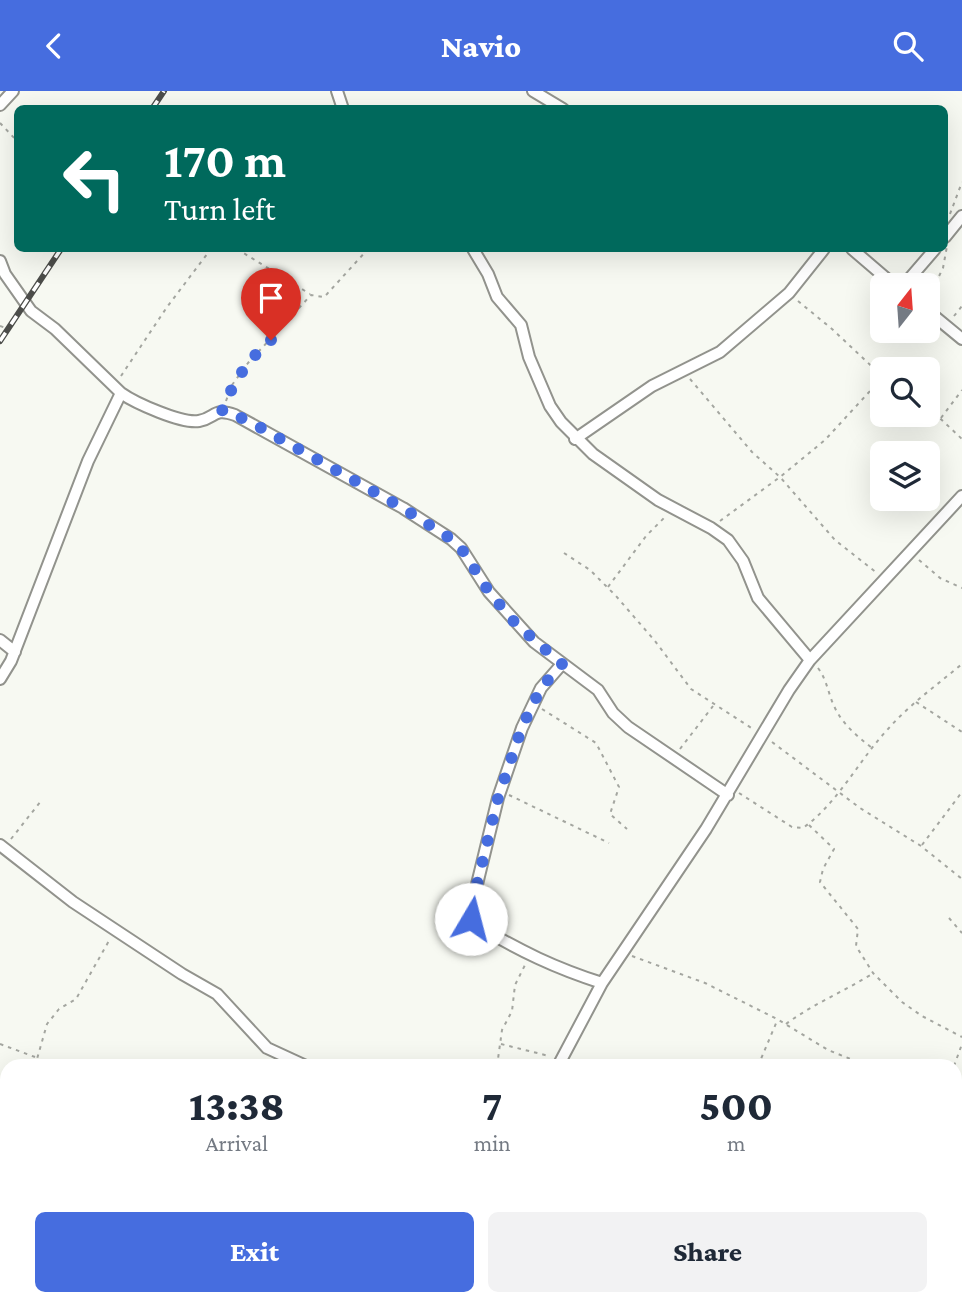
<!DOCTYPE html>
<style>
:root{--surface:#fff;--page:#f2f2f3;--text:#1f2937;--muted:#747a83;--accent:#466ddf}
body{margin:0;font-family:"Crimson Pro",serif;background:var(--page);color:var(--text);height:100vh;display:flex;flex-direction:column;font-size:26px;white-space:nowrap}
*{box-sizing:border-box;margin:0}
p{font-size:23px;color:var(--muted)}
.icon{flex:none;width:38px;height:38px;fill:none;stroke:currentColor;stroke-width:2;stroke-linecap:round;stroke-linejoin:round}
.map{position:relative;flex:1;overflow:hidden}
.side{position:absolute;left:0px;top:968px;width:962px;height:247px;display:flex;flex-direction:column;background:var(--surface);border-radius:21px 21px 0 0;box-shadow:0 7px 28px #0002}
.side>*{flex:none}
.banner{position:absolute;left:14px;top:14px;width:934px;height:147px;border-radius:10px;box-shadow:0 7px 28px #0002;background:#00695c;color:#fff;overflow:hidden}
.needle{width:46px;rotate:17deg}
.tools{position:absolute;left:870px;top:182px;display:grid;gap:14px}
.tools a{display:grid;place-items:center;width:70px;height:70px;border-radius:10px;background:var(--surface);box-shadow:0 7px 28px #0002;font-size:35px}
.pin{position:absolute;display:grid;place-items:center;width:60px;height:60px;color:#fff;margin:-72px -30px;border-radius:50% 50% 50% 0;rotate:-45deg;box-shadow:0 0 7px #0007}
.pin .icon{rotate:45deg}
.me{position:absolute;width:77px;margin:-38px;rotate:8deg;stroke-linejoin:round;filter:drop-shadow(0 0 5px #0008)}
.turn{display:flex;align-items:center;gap:24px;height:147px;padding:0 35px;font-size:32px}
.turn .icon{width:91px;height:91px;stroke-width:2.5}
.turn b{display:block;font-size:49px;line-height:60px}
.eta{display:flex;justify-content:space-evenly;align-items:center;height:119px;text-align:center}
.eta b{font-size:42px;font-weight:800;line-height:49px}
.button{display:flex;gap:14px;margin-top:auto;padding:14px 35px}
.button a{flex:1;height:80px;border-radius:10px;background:var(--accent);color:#fff;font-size:28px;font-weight:800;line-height:80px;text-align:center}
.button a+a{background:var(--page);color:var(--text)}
header{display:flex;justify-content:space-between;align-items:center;height:91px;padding:0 35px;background:var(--accent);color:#fff;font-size:32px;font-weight:800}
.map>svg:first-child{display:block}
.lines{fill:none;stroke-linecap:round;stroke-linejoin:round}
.minor-casing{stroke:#92938d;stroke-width:14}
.path{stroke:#a4a6a0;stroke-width:2;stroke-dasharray:3.5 5;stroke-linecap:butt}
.minor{stroke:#fff;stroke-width:10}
.rail-casing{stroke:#4c4d4a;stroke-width:6}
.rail{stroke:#fff;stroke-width:3.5;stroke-dasharray:10;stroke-linecap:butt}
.route{stroke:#466ddf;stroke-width:12;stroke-dasharray:0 21.6}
</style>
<header><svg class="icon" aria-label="back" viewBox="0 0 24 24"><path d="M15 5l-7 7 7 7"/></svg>Navio<svg class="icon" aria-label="search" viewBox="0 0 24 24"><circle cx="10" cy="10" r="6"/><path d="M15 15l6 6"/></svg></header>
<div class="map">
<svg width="962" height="1213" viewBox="0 0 962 1213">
<rect width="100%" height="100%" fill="#f7f9f2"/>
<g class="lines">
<!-- minor casing -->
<g class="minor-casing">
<path id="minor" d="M337,0l6,18
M533,0l30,18
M0,14l13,-14
M945,146l17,-21
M473,158l15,25 9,23 24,28 8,32 21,49 11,16 32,32 65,46 53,28 17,12 15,21 15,37 52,62
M852,158l42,36
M0,170l5,13 26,37 24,18 66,64c14,10 61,31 78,28 17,-3 14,-14 36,-6l168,93 48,31 10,9 28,44 45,50 64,48 15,23 15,14 100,68
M904,194l31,-36
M928,220l34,28
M575,348l77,-53 68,-34 69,-59 35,-44
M0,549l15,12
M562,573l-21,24 -19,40 -24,70 -28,115 1,6 7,7c42,25 77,42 124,57
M0,588l11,-18 77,-200 33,-68
M0,754l73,57 109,72 35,20 50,54 39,18
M558,975l44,-83 104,-154 83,-139 21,-30 152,-164
M0,1008l7,1
M956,1166l6,3
M429,1213l3,-5
M610,1213l3,-5"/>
</g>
<!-- path -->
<path class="path" d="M0,32l18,19
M950,123l12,-32
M237,158l73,45
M928,208l15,-31 4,-22
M798,210l34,28 50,47
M954,225l8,-10
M0,235l6,2
M121,285l46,-69 44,-58
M690,288l62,73 28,25 55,63 42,33
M226,310l6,-16 16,-22 63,-68 13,2 3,-3 41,-45
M928,316l34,32
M941,327l21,-28
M720,430l60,-44 45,-37 57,-62
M564,462l26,17 26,26 39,45 36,48 62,40
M919,469l21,18 22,10
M608,496l38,-51 21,-21
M818,577c9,12 10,25 16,38 8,18 23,30 38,42
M916,611l46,30
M542,618l54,34 23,44 -9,27 17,15
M772,651l88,66 61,38 41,33
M680,658l33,-43
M739,702l53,34 11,1c35,-25 56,-68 85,-99 22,-25 49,-44 74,-65
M509,704l100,48
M809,734l25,24 -11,20 -3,13 38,47 -2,17 17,27 29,29 20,14 40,21
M11,748l30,-38
M922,754l40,-53
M949,827l13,15
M632,865l73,27 72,36 51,31 40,16
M786,933c27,-20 57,-32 86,-50
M0,953l35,13
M501,953l48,12
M572,969l19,6
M35,975l12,-42 12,-15 17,-10 34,-60
M497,975l5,-36 10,-19 3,-26 11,-22
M758,975l19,-45
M954,975l8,-22
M956,1042l6,3
M548,1208l10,5
M687,1213l3,-5"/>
<!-- minor -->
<use href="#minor" class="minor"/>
<!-- rail casing -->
<g class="rail-casing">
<path id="rail" d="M152,18l12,-18
M0,250l61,-92"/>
</g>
<!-- rail -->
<use href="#rail" class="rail"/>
</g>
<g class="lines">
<!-- route -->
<path class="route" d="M271,249c-24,20 -38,43 -49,71l25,9 156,88 48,31 10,9 28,44 27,32 46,40 -21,24 -19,39 -24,71 -28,115 1,6"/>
</g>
</svg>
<div class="tools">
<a><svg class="needle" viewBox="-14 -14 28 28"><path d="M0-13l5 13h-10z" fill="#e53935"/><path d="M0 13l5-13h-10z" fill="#747a83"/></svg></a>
<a><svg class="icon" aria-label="search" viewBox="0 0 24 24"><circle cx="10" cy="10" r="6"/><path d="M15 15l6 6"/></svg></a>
<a><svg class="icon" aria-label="layers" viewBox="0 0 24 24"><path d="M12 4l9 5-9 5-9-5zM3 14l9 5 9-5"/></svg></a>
</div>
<div class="pin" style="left:271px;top:249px;background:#d93025"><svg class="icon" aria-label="arrive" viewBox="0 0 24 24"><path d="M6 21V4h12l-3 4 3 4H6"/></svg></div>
<svg class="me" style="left:471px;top:828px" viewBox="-20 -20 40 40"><circle r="19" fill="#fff"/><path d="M0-13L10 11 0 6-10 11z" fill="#466ddf"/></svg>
<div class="banner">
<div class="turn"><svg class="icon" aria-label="left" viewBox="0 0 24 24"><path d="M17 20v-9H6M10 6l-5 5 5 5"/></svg><div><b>170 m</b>Turn left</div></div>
</div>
<section class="side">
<div class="eta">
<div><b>13:38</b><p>Arrival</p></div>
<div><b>7</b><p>min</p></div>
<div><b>500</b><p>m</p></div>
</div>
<div class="button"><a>Exit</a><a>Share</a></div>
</section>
</div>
